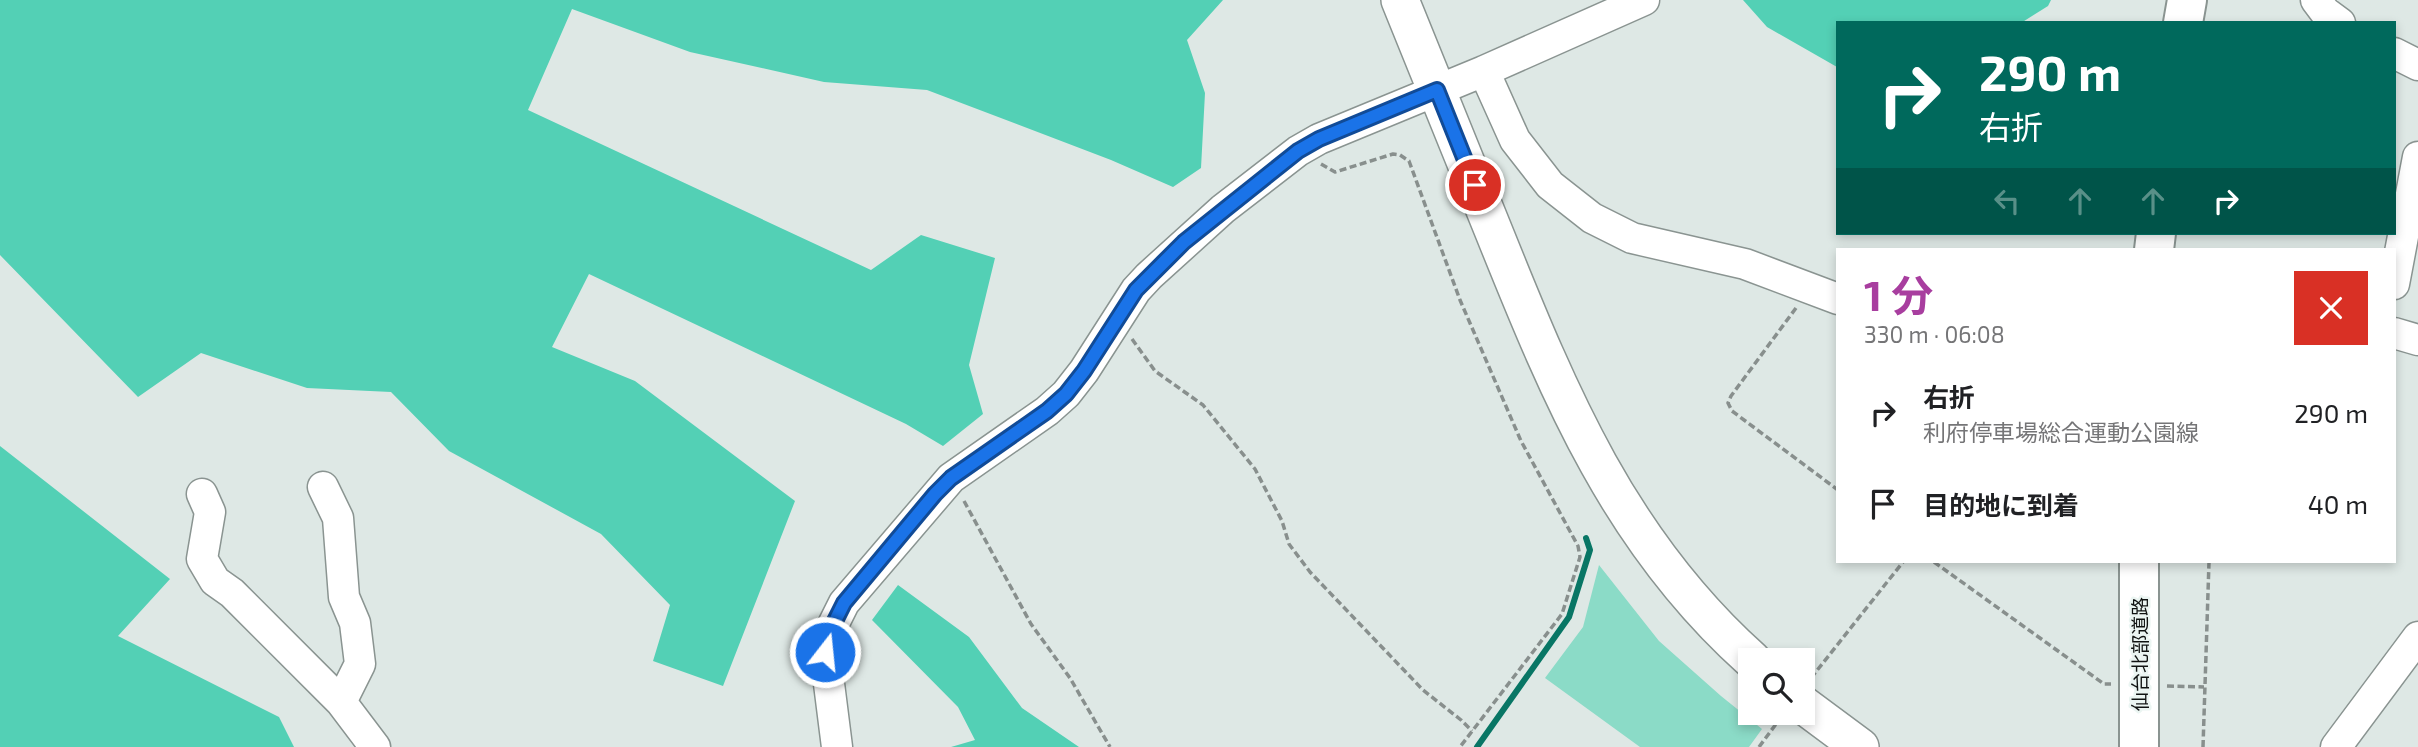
<!DOCTYPE html>
<html lang="ja">
<meta charset="utf-8">
<style>
:root{--surface:#fff;--page:#f6f6f6;--text:#202124;--muted:#757577;--accent:#a83e9f}
body{margin:0;font-family:"Exo 2","Noto Sans JP",sans-serif;background:var(--page);color:var(--text);height:100vh;display:flex;flex-direction:column;font-size:26px;white-space:nowrap}
*{box-sizing:border-box;margin:0}
p{font-size:23px;color:var(--muted)}
.icon{flex:none;width:38px;height:38px;fill:none;stroke:currentColor;stroke-width:2;stroke-linecap:round;stroke-linejoin:round}
.map{position:relative;flex:1;overflow:hidden}
.details{position:absolute;left:1836px;top:248px;width:560px;height:315px;display:flex;flex-direction:column;background:var(--surface);border-radius:0px;box-shadow:0 4px 10px #0003}
.details>*{flex:none}
.hud{position:absolute;left:1836px;top:21px;width:560px;height:214px;border-radius:0px;box-shadow:0 4px 10px #0003;background:#00695c;color:#fff;overflow:hidden}
.controls{position:absolute;left:1738px;top:648px;display:grid;gap:14px}
.controls a{display:grid;place-items:center;width:77px;height:77px;border-radius:0px;background:var(--surface);box-shadow:0 4px 10px #0003;font-size:35px}
.pin{position:absolute;display:grid;place-items:center;width:60px;height:60px;color:#fff;margin:-30px;border:4px solid #fff;border-radius:50%;box-shadow:0 2px 7px #0007}
.me{position:absolute;width:77px;margin:-38px;rotate:16deg;stroke-linejoin:round;filter:drop-shadow(0 0 5px #0008)}
.turn{display:flex;align-items:center;gap:24px;height:147px;padding:0 28px;font-size:32px}
.turn .icon{width:91px;height:91px;stroke-width:2.5}
.turn b{display:block;font-size:49px;line-height:60px}
.lanes{display:flex;align-items:center;height:66px;padding:0 28px;background:#0003;justify-content:center;gap:35px;direction:ltr}
.lanes .off{opacity:.35}
.round{display:grid;place-items:center;flex:none;width:74px;height:74px;border-radius:0px;background:var(--page)}
.headline{display:flex;align-items:center;justify-content:space-between;height:119px;padding:0 28px}
h1{font-size:42px;font-weight:700;line-height:52px;color:var(--accent)}
ul{padding:0;list-style:none}
li{display:flex;align-items:center;gap:21px;height:91px;padding:0 28px}
li div{flex:1}
li b{display:block;font-size:26px}
li em{font-style:normal}
.map>svg:first-child{display:block}
.green{fill:#8bdbc7}
.forest{fill:#53d0b5}
.lines{fill:none;stroke-linecap:round;stroke-linejoin:round}
.stream{stroke:#087665;stroke-width:6}
.minor-casing{stroke:#8a9491;stroke-width:33}
.major-casing{stroke:#8a9491;stroke-width:40}
.highway-casing{stroke:#8a9491;stroke-width:42}
.path{stroke:#888f8d;stroke-width:3.5;stroke-dasharray:7 3.5;stroke-linecap:butt}
.minor{stroke:#fff;stroke-width:30}
.major{stroke:#fff;stroke-width:37}
.highway{stroke:#fff;stroke-width:38}
.highway-bridge-casing{stroke:#8a9491;stroke-width:42;stroke-linecap:butt}
.highway-bridge{stroke:#fff;stroke-width:38}
.route-casing{stroke:#114b97;stroke-width:18}
.route{stroke:#1a73e8;stroke-width:12}
.labels{text-anchor:middle;dominant-baseline:central;stroke-width:5;stroke-linejoin:round;paint-order:stroke}
.street-label{font-size:19px;fill:#101312;stroke:#ebf5f2}
</style>
<div class="map">
<svg width="2418" height="747" viewBox="0 0 2418 747">
<rect width="100%" height="100%" fill="#dee8e5"/>
<!-- green -->
<path class="green" d="M1599,565l60,76 62,55 41,33 -13,18h-109l-95,-69 38,-51z"/>
<!-- forest -->
<path class="forest" d="M0,0h1223l-36,40 18,53 -4,75 -28,19 -62,-27 -184,-70 -103,-8 -134,-30 -118,-43 -44,101 343,160 50,-35 74,23 -26,107 14,49 -40,32 -37,-22 -317,-150 -37,73 83,34 160,120 -72,185 -70,-25 17,-56 -69,-71 -152,-83 -58,-59 -84,-4 -106,-35 -63,44 -138,-142z
M1743,0h308l-3,6 -27,17h-183l-1,44 -70,-40z
M0,446l170,133 -52,57 161,81 15,30h-294z
M898,585l71,52 53,71 57,39h-128l24,-7 -17,-33 -86,-87z"/>
<g class="lines">
<!-- stream -->
<path class="stream" d="M1477,747l92,-130 21,-67 -4,-12"/>
<!-- minor casing -->
<g class="minor-casing">
<path id="minor" d="M2316,0l9,12 15,11
M2394,53l24,12
M1484,71l31,69 35,45 42,33 40,20 113,26 93,35
M2394,284l24,-127
M2394,333l24,7
M323,487l15,31 6,79 11,26 5,41 -19,38
M202,494l8,18 -8,47 13,22 17,12 109,109 34,45
M837,747l-12,-95 2,-15 17,-34 107,-125 96,-67 19,-17 18,-23 52,-81 13,-14 74,-67 75,-58 21,-12 165,-68 160,-71
M2336,747l82,-110"/>
</g>
<!-- major casing -->
<g class="major-casing">
<path id="major" d="M1400,0c32,79 64,158 96,237 64,159 124,305 256,423
M1802,704l58,43"/>
</g>
<!-- highway casing -->
<g class="highway-casing">
<path id="highway" d="M2183,23l4,-23
M2154,250l2,-17"/>
</g>
<!-- path -->
<path class="path" d="M1321,164l14,8 58,-18 7,1 9,6 51,139 61,141 57,105 2,11 -18,57 -102,133
M1796,308l-65,88 -3,7 4,8 106,79
M1132,339l23,32 48,34 52,64 27,52 7,23 21,28 113,118 38,30 11,11
M964,501l67,123 39,54 40,69
M1934,562l170,122h7
M1811,678l92,-116
M2167,686l37,1
M1759,747l20,-27
M2203,747l6,-185"/>
<!-- minor -->
<use href="#minor" class="minor"/>
<!-- major -->
<use href="#major" class="major"/>
<!-- highway -->
<use href="#highway" class="highway"/>
<!-- highway-bridge casing -->
<g class="highway-bridge-casing">
<path id="highway-bridge" d="M2139,562v185"/>
</g>
<!-- highway-bridge -->
<use href="#highway-bridge" class="highway-bridge"/>
</g>
<g class="lines">
<!-- route casing -->
<g class="route-casing">
<path id="route" d="M825,652l2,-15 17,-34 91,-109 16,-16 96,-67 19,-17 18,-23 52,-81 48,-48 114,-91 21,-12 118,-49 38,95"/>
</g>
<!-- route -->
<use href="#route" class="route"/>
</g>
<g class="labels">
<!-- street labels -->
<g class="street-label">
<text transform="translate(2139 654) rotate(-90)">仙台北部道路</text>
</g>
</g>
</svg>
<div class="controls">
<a><svg class="icon" aria-label="search" viewBox="0 0 24 24"><circle cx="10" cy="10" r="6"/><path d="M15 15l6 6"/></svg></a>
</div>
<div class="pin" style="left:1475px;top:185px;background:#d93025"><svg class="icon" aria-label="arrive" viewBox="0 0 24 24"><path d="M6 21V4h12l-3 4 3 4H6"/></svg></div>
<svg class="me" style="left:825px;top:652px" viewBox="-20 -20 40 40"><circle r="17" fill="#1a73e8" stroke="#fff" stroke-width="3"/><path d="M0-11L8 9 0 5-8 9z" fill="#fff"/></svg>
<div class="hud">
<div class="turn"><svg class="icon" aria-label="right" viewBox="0 0 24 24"><path d="M7 20v-9h11M14 6l5 5-5 5"/></svg><div><b>290 m</b>右折</div></div>
<div class="lanes"><svg class="icon off" aria-label="left" viewBox="0 0 24 24"><path d="M17 20v-9H6M10 6l-5 5 5 5"/></svg><svg class="icon off" aria-label="ahead" viewBox="0 0 24 24"><path d="M12 20V5M6 11l6-6 6 6"/></svg><svg class="icon off" aria-label="ahead" viewBox="0 0 24 24"><path d="M12 20V5M6 11l6-6 6 6"/></svg><svg class="icon" aria-label="right" viewBox="0 0 24 24"><path d="M7 20v-9h11M14 6l5 5-5 5"/></svg></div>
</div>
<section class="details">
<div class="headline"><div><h1>1 分</h1><p>330 m · 06:08</p></div><a class="round" style="background:#d93025;color:#fff"><svg class="icon" aria-label="close" viewBox="0 0 24 24"><path d="M6 6l12 12M18 6L6 18"/></svg></a></div>
<ul>
<li><svg class="icon" aria-label="right" viewBox="0 0 24 24"><path d="M7 20v-9h11M14 6l5 5-5 5"/></svg><div><b>右折</b><p>利府停車場総合運動公園線</p></div><em>290 m</em></li>
<li><svg class="icon" aria-label="arrive" viewBox="0 0 24 24"><path d="M6 21V4h12l-3 4 3 4H6"/></svg><div><b>目的地に到着</b></div><em>40 m</em></li>
</ul>
</section>
</div>
